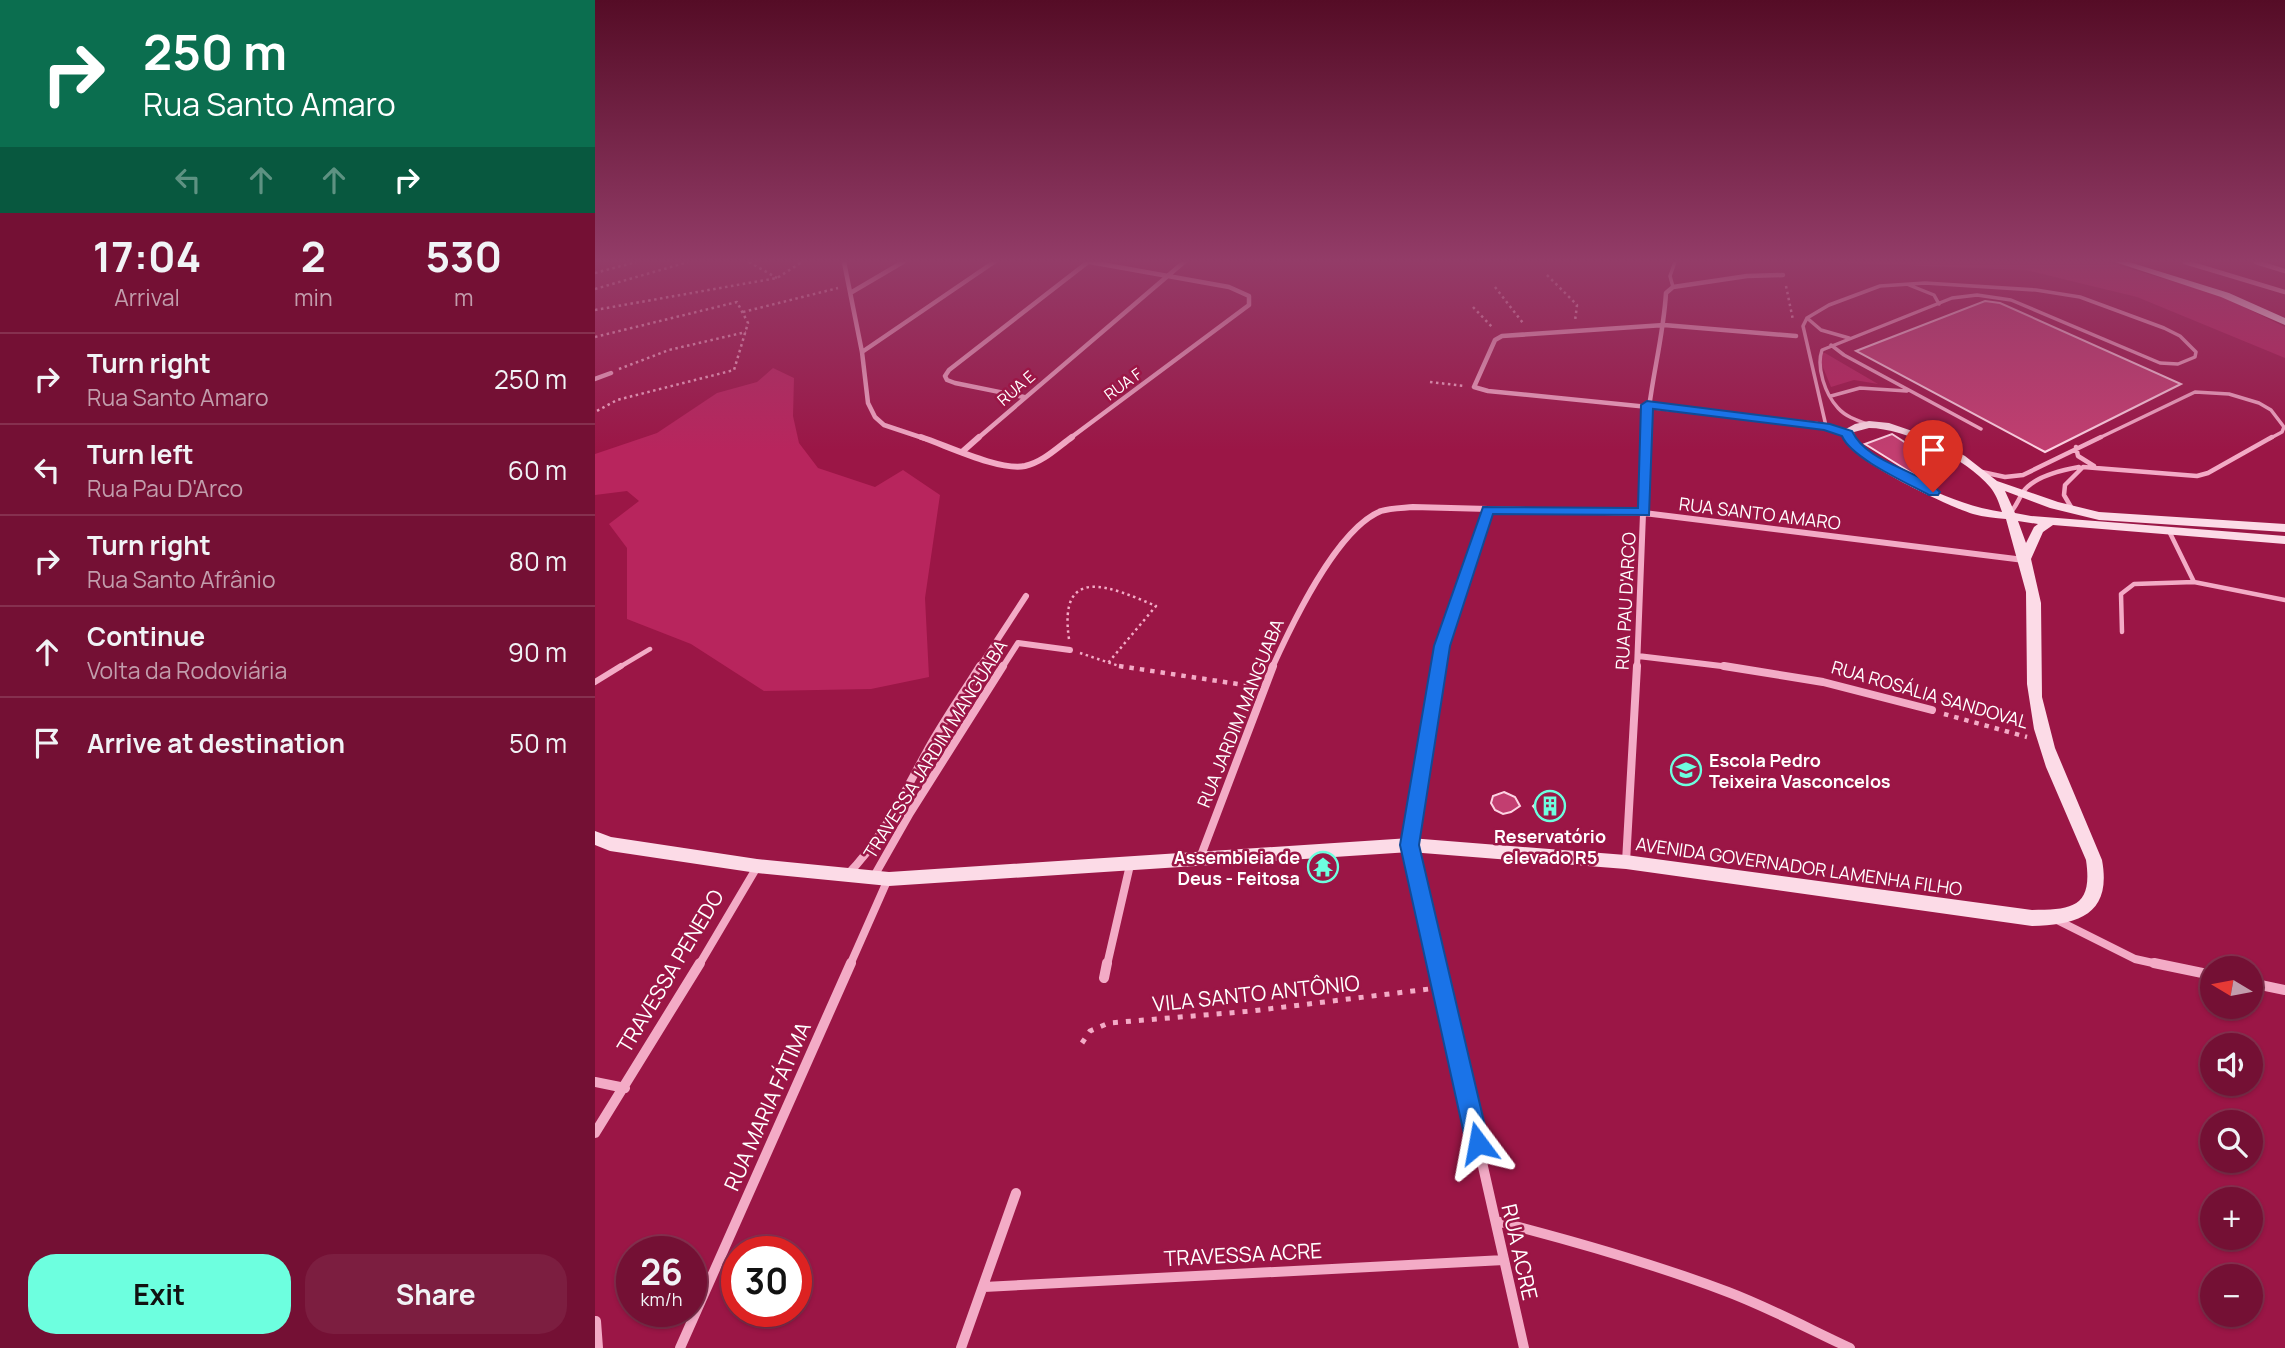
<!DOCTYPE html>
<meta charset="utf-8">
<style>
:root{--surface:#741034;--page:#7c1e40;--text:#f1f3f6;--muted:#c29dac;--line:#86304f;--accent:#6dffdf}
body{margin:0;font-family:Manrope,sans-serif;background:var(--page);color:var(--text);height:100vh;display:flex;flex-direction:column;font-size:26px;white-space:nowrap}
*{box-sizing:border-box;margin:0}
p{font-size:23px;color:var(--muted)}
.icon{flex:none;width:38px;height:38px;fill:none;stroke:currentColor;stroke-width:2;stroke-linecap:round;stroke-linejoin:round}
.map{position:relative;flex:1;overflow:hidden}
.side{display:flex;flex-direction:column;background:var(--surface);width:595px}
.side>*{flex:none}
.banner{background:#0b6e4f;color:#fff;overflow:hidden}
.needle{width:46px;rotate:280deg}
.tools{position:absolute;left:1605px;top:956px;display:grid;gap:14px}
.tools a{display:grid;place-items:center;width:63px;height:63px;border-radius:50%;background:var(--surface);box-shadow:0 2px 5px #0004,0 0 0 2px var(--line);font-size:35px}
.speed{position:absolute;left:21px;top:1236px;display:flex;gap:14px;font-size:35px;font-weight:700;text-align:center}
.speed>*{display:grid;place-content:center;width:91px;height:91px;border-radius:50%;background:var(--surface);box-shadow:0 2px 5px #0004,0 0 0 2px var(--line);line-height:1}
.speed small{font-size:18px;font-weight:400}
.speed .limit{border:10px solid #d22;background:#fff;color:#111}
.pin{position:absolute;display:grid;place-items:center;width:60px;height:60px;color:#fff;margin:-72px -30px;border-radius:50% 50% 50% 0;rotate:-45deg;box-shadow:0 0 7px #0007}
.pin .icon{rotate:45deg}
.me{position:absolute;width:77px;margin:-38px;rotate:347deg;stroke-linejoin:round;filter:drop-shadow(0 0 5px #0008)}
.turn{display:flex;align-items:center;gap:24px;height:147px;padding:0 28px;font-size:32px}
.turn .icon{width:91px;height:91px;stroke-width:2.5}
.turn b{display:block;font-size:49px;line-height:60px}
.lanes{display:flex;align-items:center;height:66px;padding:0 28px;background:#0003;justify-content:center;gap:35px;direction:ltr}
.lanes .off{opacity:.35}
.eta{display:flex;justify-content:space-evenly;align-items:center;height:119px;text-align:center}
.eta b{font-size:42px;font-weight:700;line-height:49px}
.button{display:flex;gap:14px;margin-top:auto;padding:14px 28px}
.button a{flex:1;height:80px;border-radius:28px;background:var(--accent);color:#111;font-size:28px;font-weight:700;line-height:80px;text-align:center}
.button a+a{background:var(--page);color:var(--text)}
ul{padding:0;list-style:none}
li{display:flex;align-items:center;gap:21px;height:91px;padding:0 28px;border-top:2px solid var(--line)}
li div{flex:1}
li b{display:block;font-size:26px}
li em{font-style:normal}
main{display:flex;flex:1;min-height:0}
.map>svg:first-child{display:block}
.green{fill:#b8255d}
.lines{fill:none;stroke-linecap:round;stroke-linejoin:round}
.stream{stroke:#f59ec0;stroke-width:4.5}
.building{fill:#c23e70;stroke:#fdd3e3;stroke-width:2}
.path-far2{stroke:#f3abc6;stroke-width:2.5;stroke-dasharray:2.5 3.5;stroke-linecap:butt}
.path-far1{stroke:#f3abc6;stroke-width:4.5;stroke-dasharray:4.5 6;stroke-linecap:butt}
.path{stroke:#f3abc6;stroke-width:5;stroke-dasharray:5 8;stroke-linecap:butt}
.lane-far2{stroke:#f3abc6;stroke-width:3.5}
.lane-far1{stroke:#f3abc6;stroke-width:4.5}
.lane{stroke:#f3abc6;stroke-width:6}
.street-far3{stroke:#f3abc6;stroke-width:4.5}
.street-far2{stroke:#f3abc6;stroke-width:6}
.street-far1{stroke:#f3abc6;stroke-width:8}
.street{stroke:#f3abc6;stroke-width:10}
.secondary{fill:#fcdbe7;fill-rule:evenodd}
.primary{fill:#fff7fa;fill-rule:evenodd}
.route{fill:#1a73e8;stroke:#114b97;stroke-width:2}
.labels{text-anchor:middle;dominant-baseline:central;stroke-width:5;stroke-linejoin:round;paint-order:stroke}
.far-street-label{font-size:16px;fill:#fff;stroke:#9b1646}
.street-label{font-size:18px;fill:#fff;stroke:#9b1646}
.poi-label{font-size:18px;font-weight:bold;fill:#fff;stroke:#9b1646;text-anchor:start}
.near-street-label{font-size:21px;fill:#fff;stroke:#9b1646}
</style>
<main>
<section class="side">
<div class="banner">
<div class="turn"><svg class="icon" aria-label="right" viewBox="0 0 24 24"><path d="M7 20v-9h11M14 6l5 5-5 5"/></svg><div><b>250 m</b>Rua Santo Amaro</div></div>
<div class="lanes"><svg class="icon off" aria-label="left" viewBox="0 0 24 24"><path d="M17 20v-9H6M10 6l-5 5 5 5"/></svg><svg class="icon off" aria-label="ahead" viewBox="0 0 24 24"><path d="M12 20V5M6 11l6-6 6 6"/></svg><svg class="icon off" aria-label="ahead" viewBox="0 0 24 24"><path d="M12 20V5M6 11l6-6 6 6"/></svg><svg class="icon" aria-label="right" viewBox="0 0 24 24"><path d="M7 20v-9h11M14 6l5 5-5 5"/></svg></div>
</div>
<div class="eta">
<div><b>17:04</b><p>Arrival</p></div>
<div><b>2</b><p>min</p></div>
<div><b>530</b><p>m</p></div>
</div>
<ul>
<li><svg class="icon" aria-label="right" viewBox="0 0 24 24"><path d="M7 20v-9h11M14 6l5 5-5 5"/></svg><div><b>Turn right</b><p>Rua Santo Amaro</p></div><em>250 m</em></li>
<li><svg class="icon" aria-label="left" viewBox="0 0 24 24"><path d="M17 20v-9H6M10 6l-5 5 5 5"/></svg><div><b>Turn left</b><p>Rua Pau D'Arco</p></div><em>60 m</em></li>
<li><svg class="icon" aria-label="right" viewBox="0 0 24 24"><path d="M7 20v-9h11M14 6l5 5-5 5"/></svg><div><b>Turn right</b><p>Rua Santo Afrânio</p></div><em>80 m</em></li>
<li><svg class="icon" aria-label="ahead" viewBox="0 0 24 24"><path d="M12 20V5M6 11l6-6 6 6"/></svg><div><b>Continue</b><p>Volta da Rodoviária</p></div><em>90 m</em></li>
<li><svg class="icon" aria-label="arrive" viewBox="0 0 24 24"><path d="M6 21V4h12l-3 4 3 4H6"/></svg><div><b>Arrive at destination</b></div><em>50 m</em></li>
</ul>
<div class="button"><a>Exit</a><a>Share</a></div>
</section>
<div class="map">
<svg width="1690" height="1348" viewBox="0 0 1690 1348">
<rect width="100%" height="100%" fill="#9b1646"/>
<!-- green -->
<path class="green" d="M1226,262h285l111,32 68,33v31l-148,-61 -111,-27z
M1227,353h3l53,31 -24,-4 -23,7 -11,-27z
M178,368l21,10 -1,38 6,27 19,25 57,19 28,-17 37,25 -15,103 4,79 -58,12 -107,2 -73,-47 -64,-25v-71l-18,-24 30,-23 -12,-10 -32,4v-41l62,-21 60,-40 40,-11z"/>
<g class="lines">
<!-- stream -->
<path class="stream" d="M1661,262l29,9"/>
</g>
<!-- building -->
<path class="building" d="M1390,301l15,2 181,81 -136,68 -189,-101z
M1297,434l31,20 23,15 -25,10 -56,-35z
M909,792l11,5 5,9 -9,6 -8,2 -8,-4 -4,-7 2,-7z
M949,796h9l8,5 3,8 -3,6 -13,4 -8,-4 -7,-9z"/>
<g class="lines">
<!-- path-far2 -->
<path class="path-far2" d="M154,262l28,16
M0,273l41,-11
M952,275l30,30 -2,16
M1191,286l7,34
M900,287l28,36
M0,289l93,-27
M878,307l19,20
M0,310l182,-32 25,-16
M148,312l95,-24
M0,337l142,-35 11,21 -14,47 -117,30 -22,12
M24,369l50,-19 77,-18
M835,382l35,4
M474,639c-11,-76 42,-52 87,-33l-48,57
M485,653l45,15"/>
<!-- path-far1 -->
<path class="path-far1" d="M524,666l132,20
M1349,714l83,23"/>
<!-- path -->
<path class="path" d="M487,1043l8,-12 19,-8 143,-12 177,-22"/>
<!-- lane-far2 -->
<path class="lane-far2" d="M1314,285l25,10 5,9
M1078,287l-3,-11 5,-14
M1212,318l14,12 28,8
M1236,345l13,10 137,74
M1236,396l29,-8 47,3
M1231,426l-23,-100 4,-8 22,-13 51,-19 45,-3 111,7 44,7 84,31 16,8 16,16 -1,5 -17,7 -18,-1 -149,-63 -34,-5 -25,3 -130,52c-6,17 3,44 16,58 7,8 18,12 29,16
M1502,439l98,-47 34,2 30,9 12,7 13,17 -2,5 -13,7"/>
<!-- lane-far1 -->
<path class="lane-far1" d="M1481,447l2,9 16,10
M1387,472l23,5 18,-2 78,-38
M1476,507l-7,-12 1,-10 18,-18 114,9 11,-3 64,-36
M1413,515c8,-7 10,-15 15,-23 11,-16 39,-22 56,-25
M1574,531l25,51
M1527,632l-1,-38 13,-10 60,-2 91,18
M23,668l32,-19"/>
<!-- lane -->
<path class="lane" d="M0,682l26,-16"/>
<!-- street-far3 -->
<path class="street-far3" d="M249,262l18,90 6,51 7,14 9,8 42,14
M1590,262l100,30
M257,292l51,-30
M1201,336l-132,-11 -162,11 -7,4 -21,47 14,4 329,33 31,10
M267,352l132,-90
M0,379l16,-6
M429,397l-69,-14 -8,-3 -2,-4 4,-6 139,-108
M382,439l207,-177
M474,439l180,-134v-9l-20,-9 -139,-25
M1051,439c2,-49 17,-96 20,-146l7,-6 74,-11 36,-1"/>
<!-- street-far2 -->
<path class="street-far2" d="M326,437c27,9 78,34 104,29 18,-4 32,-18 47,-29
M367,452l17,-15
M1043,656l100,12
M384,668l47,-72
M407,668l16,-25 52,7
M677,668c19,-42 64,-139 109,-157 9,-3 22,-3 32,-4l231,6 380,47
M843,668l4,-22 46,-137
M1042,668l9,-231"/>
<!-- street-far1 -->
<path class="street-far1" d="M1129,666l99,16 109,28
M605,858l73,-192
M1031,862l11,-196
M252,875c35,-35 55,-79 79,-122 16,-30 36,-58 54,-87
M278,878l37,-65 93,-147
M1462,920l78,39 27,6
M104,965l58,-98
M255,965l38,-86
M512,965l23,-100
M842,965l-27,-120 29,-179"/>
<!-- street -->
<path class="street" d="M842,963l87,385
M1559,963l58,12
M509,978l3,-15
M1656,983l34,7
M0,1082l30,6
M0,1133l105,-170
M901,1221c78,20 156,42 232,71 42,16 81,37 122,56
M389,1287l520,-27
M1,1321l2,27
M85,1348l171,-385
M366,1348l55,-155"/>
<!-- secondary -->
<path class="secondary" d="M1274,421l20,2 32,11 44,22 32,25 61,21 41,10 186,12v8l-186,-12 -49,-12 -45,-17 10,22 16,3 254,20v8l-232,-19 -10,7 -12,27 10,44 1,94 13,51 47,112c10,54 -23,65 -70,66l-406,-57 -216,-17 -521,34 -132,-13 -147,-22 -15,-6v-14l16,6 146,22 132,13 521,-34 216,17 406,55c41,0 61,-3 54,-50l-40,-93 -12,-38 -7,-45 -1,-92 -20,-73c-11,-1 -22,-2 -33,-5 -25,-8 -117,-51 -128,-73 -1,-2 -1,-9 -1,-11l11,-6zM1274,428c36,0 98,31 121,59 6,7 9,16 12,25 -52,-8 -108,-37 -147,-73l-1,-7zM1423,521l20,3 -4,3 -8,16z"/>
<!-- primary -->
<path class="primary" d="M1520,262h14l100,31 56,25v7l-64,-28z"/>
</g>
<!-- sky -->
<linearGradient id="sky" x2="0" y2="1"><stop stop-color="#550c26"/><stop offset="0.58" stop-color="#933c68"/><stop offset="1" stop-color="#933c68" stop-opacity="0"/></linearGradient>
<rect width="1690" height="450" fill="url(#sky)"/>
<!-- route -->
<path class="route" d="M1052,401l183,23 22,7c16,33 64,37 88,61l-2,3h-9c-22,-12 -78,-37 -87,-59l-18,-6 -171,-21 -4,106 -156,-1 -43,132 -31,199 70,298 -3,9 -8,3 -9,-3 -3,-9 -66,-298 34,-199 49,-139 155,1 3,-103z"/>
<!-- icons -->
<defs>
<g id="school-ring" transform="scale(1.575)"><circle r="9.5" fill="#9b1646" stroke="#6dffdf" stroke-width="1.5"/><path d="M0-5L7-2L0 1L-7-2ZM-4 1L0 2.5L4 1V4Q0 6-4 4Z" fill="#6dffdf"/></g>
<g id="building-ring" transform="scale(1.575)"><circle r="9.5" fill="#9b1646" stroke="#6dffdf" stroke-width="1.5"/><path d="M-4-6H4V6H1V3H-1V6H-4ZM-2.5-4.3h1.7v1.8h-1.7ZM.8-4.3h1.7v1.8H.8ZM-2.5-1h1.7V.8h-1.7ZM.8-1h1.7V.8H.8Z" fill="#6dffdf"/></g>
<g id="temple-ring" transform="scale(1.575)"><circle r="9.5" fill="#9b1646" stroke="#6dffdf" stroke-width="1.5"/><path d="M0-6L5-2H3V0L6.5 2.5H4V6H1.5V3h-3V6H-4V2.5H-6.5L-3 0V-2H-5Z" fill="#6dffdf"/></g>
</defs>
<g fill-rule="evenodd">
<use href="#school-ring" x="1091" y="770"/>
<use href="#building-ring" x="955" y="806"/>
<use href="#temple-ring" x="728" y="867"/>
</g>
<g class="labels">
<!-- far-street labels -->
<g class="far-street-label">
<text transform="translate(528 384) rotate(-36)">RUA F</text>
<text transform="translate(421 388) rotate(-41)">RUA E</text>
</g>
<!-- street labels -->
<g class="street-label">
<text transform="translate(1165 513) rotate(7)">RUA SANTO AMARO</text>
<text transform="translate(1030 601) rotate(-87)">RUA PAU D'ARCO</text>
<text transform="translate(1335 694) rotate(16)">RUA ROSÁLIA SANDOVAL</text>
<text transform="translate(645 713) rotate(-68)">RUA JARDIM MANGUABA</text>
<text transform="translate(340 749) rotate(-58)">TRAVESSA JARDIM MANGUABA</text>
<text transform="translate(1204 866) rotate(8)">AVENIDA GOVERNADOR LAMENHA FILHO</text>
</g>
<!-- poi labels -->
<g class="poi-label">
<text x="1114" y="760">Escola Pedro<tspan x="1114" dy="21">Teixeira Vasconcelos</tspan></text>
<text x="955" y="836" text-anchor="middle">Reservatório<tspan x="955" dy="21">elevado R5</tspan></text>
<text x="705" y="857" text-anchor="end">Assembleia de<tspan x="705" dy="21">Deus - Feitosa</tspan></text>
</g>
<!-- near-street labels -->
<g class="near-street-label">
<text transform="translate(75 971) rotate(-59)">TRAVESSA PENEDO</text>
<text transform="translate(661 993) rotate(-6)">VILA SANTO ANTÔNIO</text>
<text transform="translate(172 1106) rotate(-66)">RUA MARIA FÁTIMA</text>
<text transform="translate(925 1252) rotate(77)">RUA ACRE</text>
<text transform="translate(648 1254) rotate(-3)">TRAVESSA ACRE</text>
</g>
</g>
</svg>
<div class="tools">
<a><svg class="needle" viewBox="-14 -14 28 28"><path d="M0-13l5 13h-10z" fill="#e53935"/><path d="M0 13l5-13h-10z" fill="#c29dac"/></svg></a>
<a><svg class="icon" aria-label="sound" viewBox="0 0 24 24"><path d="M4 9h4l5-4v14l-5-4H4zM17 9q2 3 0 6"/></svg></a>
<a><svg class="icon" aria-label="search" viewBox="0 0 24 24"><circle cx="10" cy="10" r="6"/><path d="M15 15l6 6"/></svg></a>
<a>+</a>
<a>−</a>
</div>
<div class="speed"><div>26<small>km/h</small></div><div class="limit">30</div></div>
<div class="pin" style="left:1338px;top:492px;background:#d93025"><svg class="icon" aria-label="arrive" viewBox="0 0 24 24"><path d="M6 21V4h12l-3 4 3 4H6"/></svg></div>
<svg class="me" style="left:883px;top:1143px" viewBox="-20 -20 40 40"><path d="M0-17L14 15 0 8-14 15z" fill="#1a73e8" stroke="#fff" stroke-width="4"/></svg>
</div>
</main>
